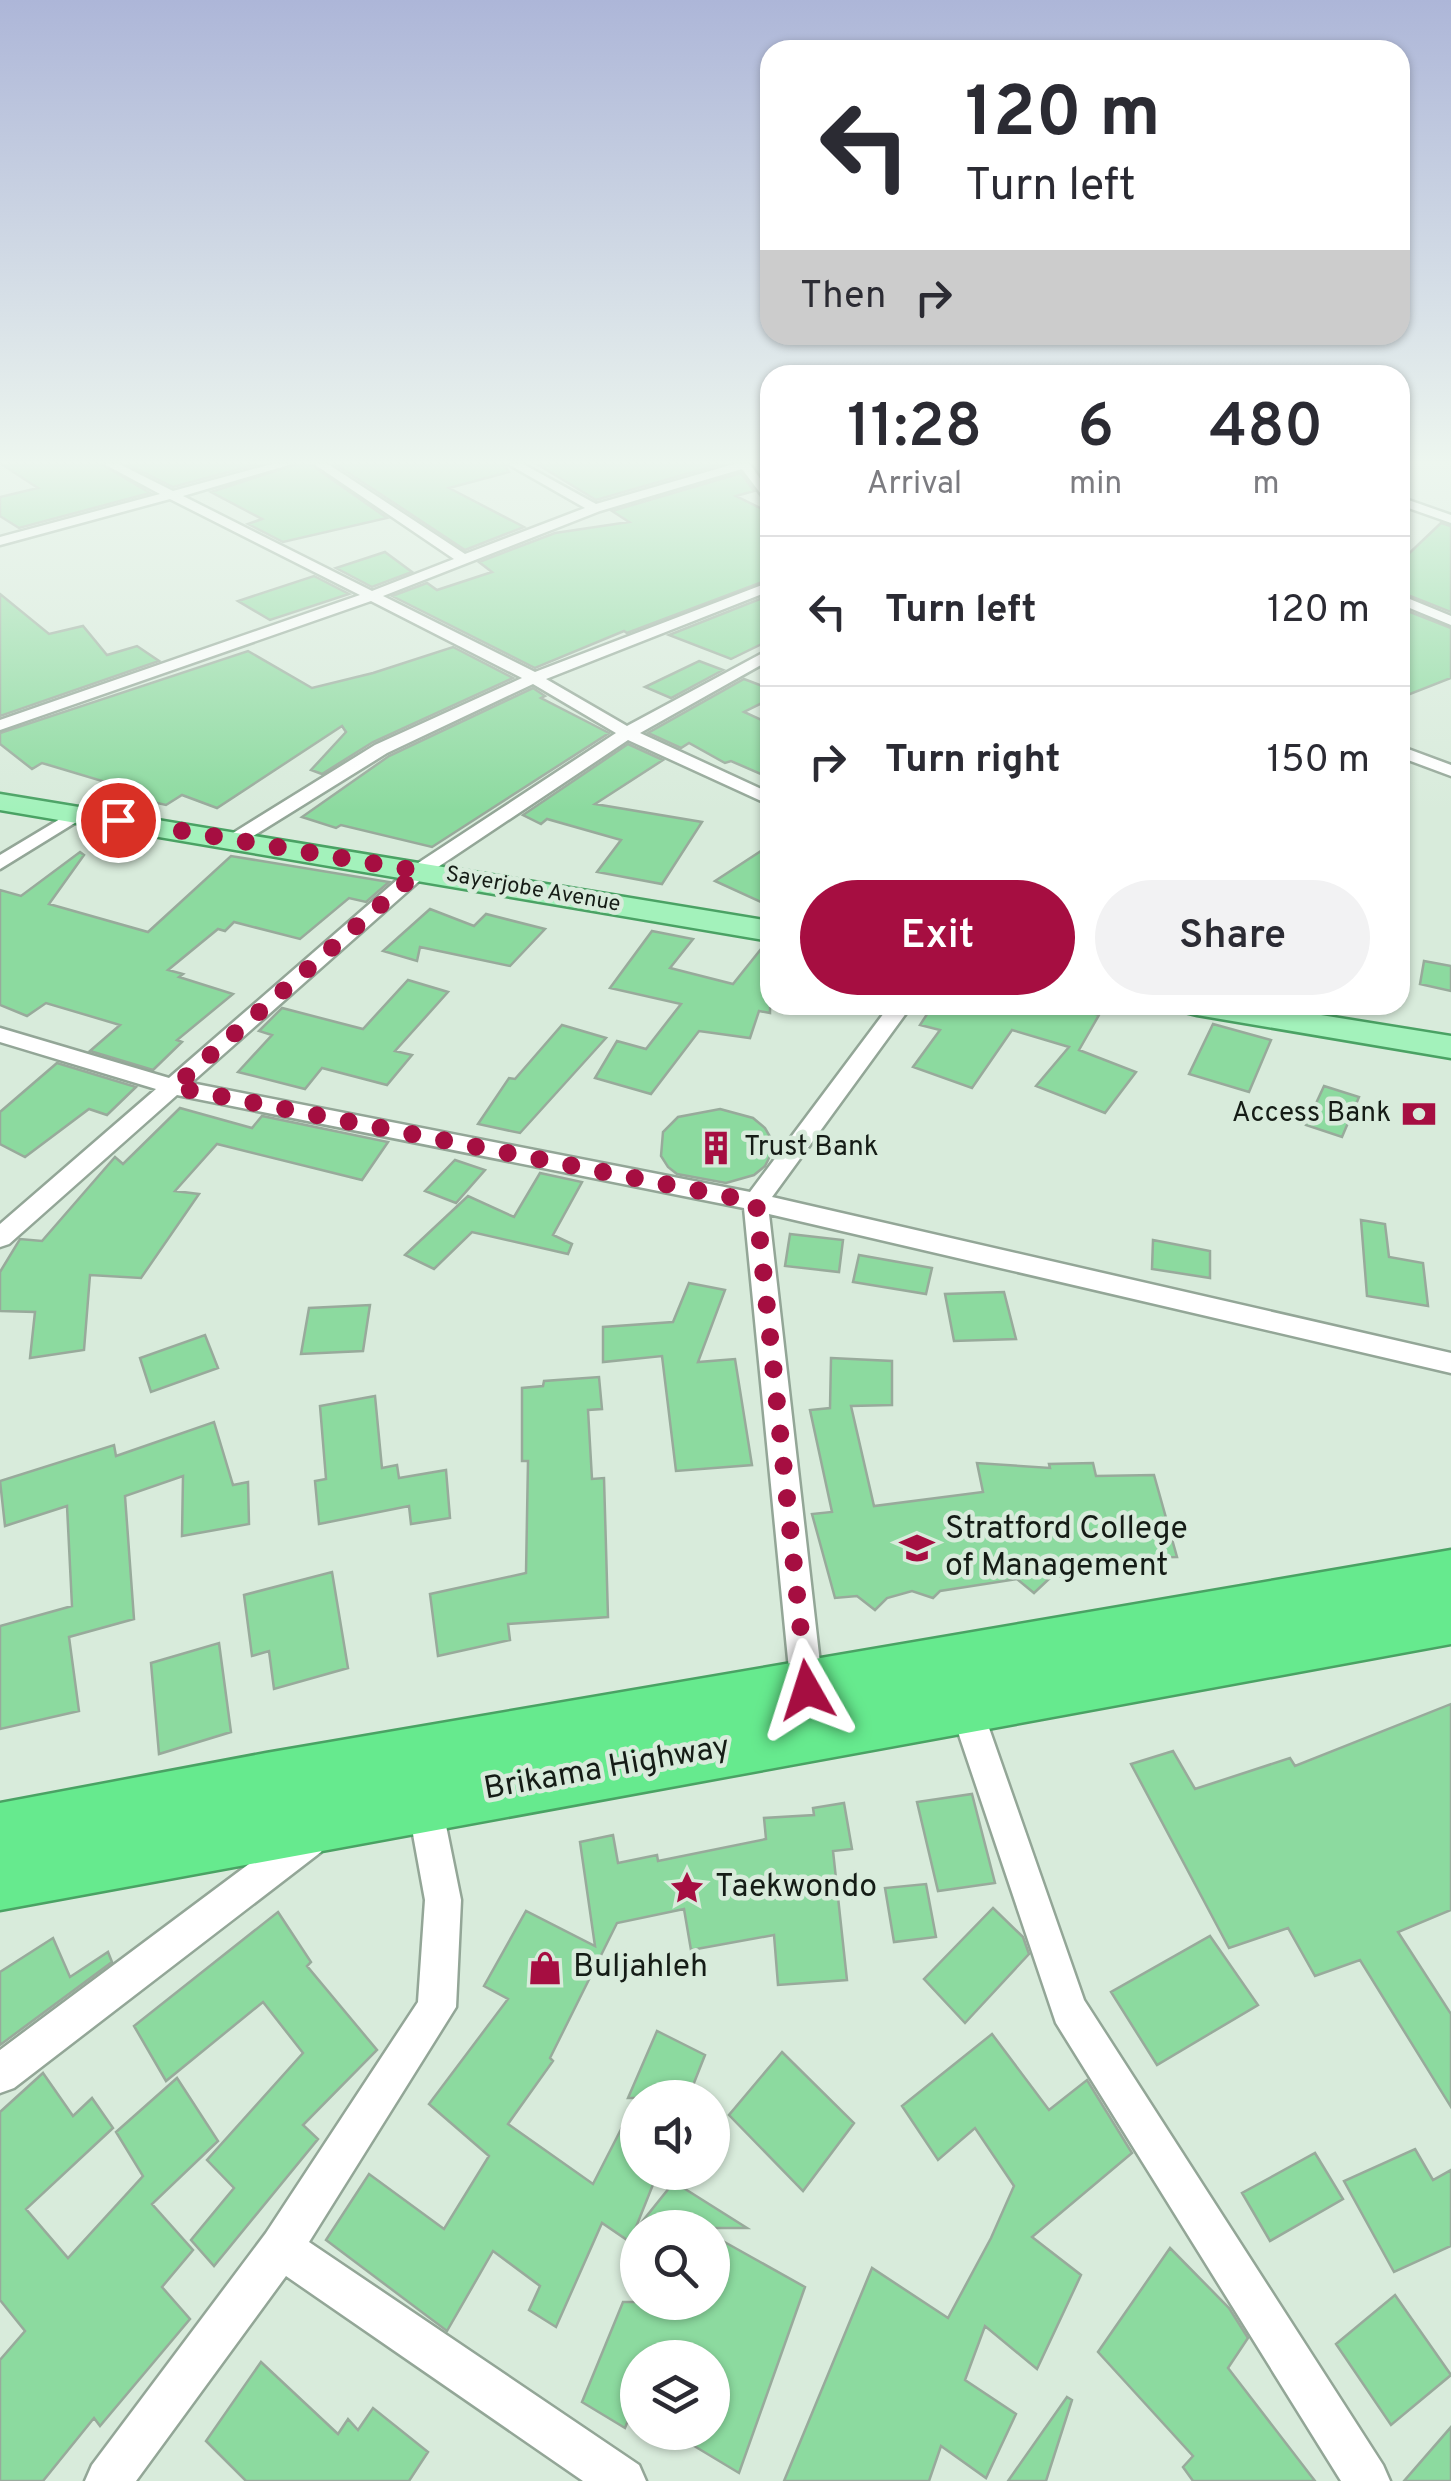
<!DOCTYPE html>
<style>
:root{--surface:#fff;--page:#f2f2f3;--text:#2b2b33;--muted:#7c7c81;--line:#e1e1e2;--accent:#a60e41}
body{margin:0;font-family:Overpass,sans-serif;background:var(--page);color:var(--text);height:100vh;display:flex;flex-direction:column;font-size:38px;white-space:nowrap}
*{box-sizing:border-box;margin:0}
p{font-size:32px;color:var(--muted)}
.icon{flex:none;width:55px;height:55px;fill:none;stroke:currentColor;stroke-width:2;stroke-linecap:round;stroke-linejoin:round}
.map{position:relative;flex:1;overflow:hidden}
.panel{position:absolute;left:760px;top:365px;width:650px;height:650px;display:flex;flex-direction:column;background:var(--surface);border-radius:30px;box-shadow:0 2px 8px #0004}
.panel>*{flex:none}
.guide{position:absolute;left:760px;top:40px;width:650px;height:305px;border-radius:30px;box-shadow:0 2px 8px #0004;background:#fff;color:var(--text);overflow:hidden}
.buttons{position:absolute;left:620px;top:2080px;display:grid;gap:20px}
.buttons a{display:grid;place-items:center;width:110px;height:110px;border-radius:50%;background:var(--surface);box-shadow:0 2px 8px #0004;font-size:50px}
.pin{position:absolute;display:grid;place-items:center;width:85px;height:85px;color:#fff;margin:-42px;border:5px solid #fff;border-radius:50%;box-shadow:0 2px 10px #0007}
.me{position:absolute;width:110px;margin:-55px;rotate:354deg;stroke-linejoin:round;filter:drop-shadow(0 0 8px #0008)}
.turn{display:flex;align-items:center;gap:35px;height:210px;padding:0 40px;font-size:45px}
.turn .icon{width:130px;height:130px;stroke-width:2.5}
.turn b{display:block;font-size:70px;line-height:85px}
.then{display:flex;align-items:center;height:95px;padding:0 40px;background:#0003;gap:20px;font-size:38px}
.eta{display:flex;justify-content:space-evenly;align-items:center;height:170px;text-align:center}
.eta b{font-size:60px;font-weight:600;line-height:70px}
.button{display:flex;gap:20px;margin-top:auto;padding:20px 40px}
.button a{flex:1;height:115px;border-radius:60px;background:var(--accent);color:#fff;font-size:40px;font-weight:600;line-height:115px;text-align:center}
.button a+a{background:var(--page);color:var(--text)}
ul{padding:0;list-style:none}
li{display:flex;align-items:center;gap:30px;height:150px;padding:0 40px;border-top:2px solid var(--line)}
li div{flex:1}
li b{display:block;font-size:38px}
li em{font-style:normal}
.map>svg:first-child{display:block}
.building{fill:#8cda9f;stroke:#98aa9b;stroke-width:2.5}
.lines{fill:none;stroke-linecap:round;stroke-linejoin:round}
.street-casing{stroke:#93a697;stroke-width:5}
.primary-casing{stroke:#4aa264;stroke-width:5}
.highway-casing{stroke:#4aa264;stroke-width:5}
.street{fill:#fff;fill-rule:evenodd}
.primary{fill:#a3f2bb;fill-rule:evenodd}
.highway{fill:#66ea8e;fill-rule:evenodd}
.route{stroke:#a60e41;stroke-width:18;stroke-dasharray:0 32.4}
.labels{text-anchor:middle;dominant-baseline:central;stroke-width:9;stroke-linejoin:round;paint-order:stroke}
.far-street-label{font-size:22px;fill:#151c16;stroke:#d8ebdb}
.poi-label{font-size:28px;fill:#151c16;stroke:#d8ebdb;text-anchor:end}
.near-poi-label{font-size:32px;fill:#151c16;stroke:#d8ebdb;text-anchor:start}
.near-street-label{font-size:32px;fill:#151c16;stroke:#d8ebdb}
</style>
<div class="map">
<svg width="1451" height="2481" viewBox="0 0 1451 2481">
<rect width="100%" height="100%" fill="#d8ebdb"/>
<!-- building -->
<path class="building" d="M1,464h100l49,29 -131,35 -19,-12v-19l38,-9z
M127,464h131l-85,23z
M296,464h14l77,54 -104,24 -35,-18 14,-5 -51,-27z
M335,464h169l5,8 -60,16 75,39 -59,23z
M537,464h184l-125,36z
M741,473l13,18 -18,5 34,17v66l-143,54 -3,-2 -89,37 -143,-72 35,-13 10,7 55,-18 -13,-10 76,-29 74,-11 -17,-11z
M1441,523l10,3v86l-51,-20v-30z
M385,552l27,20 -40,15 -36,-19z
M314,576l35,18 -79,26 -32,-19z
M0,594l49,40 34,-8 24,29 30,-9 22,15 -159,55z
M770,595v45l-39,19 -62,-24z
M1400,608l51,20v50l-51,20z
M453,647l60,31 -140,64 -51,32 -11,-4 35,-38 -4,-6 -125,82 -35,-13 -16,10 -36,-8 9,-5 -97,-29 -10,6 -32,-25v-11l248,-82 64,37 61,-15z
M699,661l24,9 -52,28 -26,-11z
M744,679l26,10v10l-26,13 26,12v54l-39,-17 -6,2 -36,-20 -8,5 -33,-15z
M533,688l12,8 -4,2 68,35 -177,114 -91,-22 -5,3 -34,-11 87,-61z
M628,744l35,16 -68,44 107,18 -40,62 -65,-12 24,-32 -74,-21 -6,5 -18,-9z
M770,845v61l-55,-25z
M80,852l4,3 -35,49 99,28 83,-76 158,26 -23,20 -17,-4 -49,41 -66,-17 -9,9 -7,-2 -50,41 15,4 -4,3 54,17 -56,46 5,2 -29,28 -63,-19 30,-26 -74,-22 -19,13 -27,-11v-115l21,6z
M430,909l44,17 12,-12 59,15 -35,37 -90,-19 -3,14 -34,-10z
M652,931l41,8 -23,29 63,16 32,-40 5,1v68l-11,-2 -9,27 -51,-7 -48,63 -56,-16 22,-37 29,8 35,-45 -71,-16z
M1424,961l27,5v25l-31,-7z
M408,980l40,12 -53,59 17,4 -25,30 -65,-17 -17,21 -67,-17 34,-37 -13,-4 23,-23 81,21z
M933,1005h132l34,10 -20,35 57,22 -31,41 -69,-27 33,-39 -57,-17 -40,58 -59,-21 27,-37 -20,-5z
M1213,1024l58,16 -22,52 -60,-18z
M562,1025l44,13 -86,95 -42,-9 31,-46 6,1z
M57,1063l79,24 -29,28 -18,-6 -64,48 -25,-13v-32z
M1324,1086l35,11 -17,40 -36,-12z
M180,1108l72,20 10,-12 126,26 -26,38 -145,-36 -42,47 24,3 -58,84 -51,-3 -6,75 -54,8 5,-46 -35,-1v-39l20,-33 22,2 73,-84 8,7z
M720,1109l33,9 12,10 7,12v12l-7,14 -11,9 -28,8 -49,-9 -9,-7 -7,-11 2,-24 15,-15z
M455,1160l30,10 -29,33 -31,-12z
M540,1173l42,9 -29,53 19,9 -4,10 -96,-22 -38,37 -29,-14 63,-59 46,21z
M1361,1220l24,4 4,33 34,6 5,43 -61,-10z
M790,1234l53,6 -4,32 -54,-6z
M1153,1240l57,11v27l-58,-9z
M859,1255l73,13 -6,26 -73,-12z
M689,1283l36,7 -27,72 37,-3 17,106 -76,6 -14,-115 -59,6v-35l70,-5z
M1004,1292l12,47 -62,2 -9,-47z
M370,1305l-7,46 -62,3 8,-46z
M205,1335l13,33 -67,24 -11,-34z
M831,1358l61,3v44l-41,1 23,100 109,-14 -6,-29 73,5 -1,-4 44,-1 3,13 58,-1 23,82 -109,2 6,16 -23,2 -17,16 -17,-14 -77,12 -7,7 -21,-7 -25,7 -12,12 -18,-14 -22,2 -23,-84 20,-2 -22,-102 20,-2z
M599,1377l3,32 -14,1 4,69 12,-1 4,139 -100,7 2,16 -72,16 -8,-62 96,-21 2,-112h-6v-73l21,-2 1,-5z
M375,1396l7,72 15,-3 2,13 47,-8 4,48 -39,6 -2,-18 -90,18 -4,-43 11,-2 -6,-73z
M214,1422l19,63 15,-3 1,42 -67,12 1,-60 -58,20 9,123 -65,18 10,74 -79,18v-103l72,-20 -5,-100 -62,20 -5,-45 114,-36 2,11z
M332,1572l16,96 -74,21 -5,-38 -17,5 -8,-61z
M219,1643l12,89 -72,22 -8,-91z
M1451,1704v206l-53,22 53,82v93l-91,-147 -45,16 -27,-48 -59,20 -98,-184 42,-13 22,38 95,-31 5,8z
M972,1794l23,89 -57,8 -21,-89z
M844,1803l8,46 -19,2 14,129 -69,5 -4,-50 -83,15 -7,-41 -67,14 -67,135 3,3 -45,63 85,60 44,-86h-9l29,-67 48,24 -17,43h-50v74h20l-28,70 -28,-19 -46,104 -27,-17 11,-24 -47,-35 -46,80 -121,-91 43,-66 75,55 45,-73 -60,-52 79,-105 -24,-13 42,-75 69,35 -15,-104 33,-7 5,28 39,-8 1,6 108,-22 -2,-21 50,-3 -1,-7z
M926,1884l10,53 -42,5 -9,-54z
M993,1908l30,29 6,17 -64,69 -41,-44z
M278,1912l33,50 -4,4 70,84 -74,75 15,14 -104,127 -23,-26 43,-52 -27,-28 96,-107 -40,-51 -97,79 -32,-55z
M1210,1936l48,69 -101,60 -46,-73z
M53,1938l17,39 38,-25 4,10 -112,83v-73z
M992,2034l57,76 38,-30 45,73 -100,84 49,38 -44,94 -52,-43 -20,54 51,34 -30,64 -45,-32 -12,35h-145l88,-213 76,50 43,-80 23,-52 -39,-58 -37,32 -36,-54z
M782,2052l72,71 -51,68 -74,-76z
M43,2073l30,43 19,-18 21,30 -87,81 42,49 75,-82 -27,-44 61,-54 41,63 -66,63 41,46 -31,37 28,32 -90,107 -6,-8 -51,63h-43v-121l25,-29 -25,-31v-188z
M1415,2149l18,31 18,-10v76l-57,26 -50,-91z
M1315,2153l28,46 -73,42 -28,-48z
M674,2182l73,46h-110z
M712,2235l93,52 -66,186 -68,-41h41v-74h-74v38l-13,32 -43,-26 41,-100h89z
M1170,2248l59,60 19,30 -20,30 87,113h-122l-10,-14 10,-11 -95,-104z
M1395,2295l56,80 -60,50 -55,-81z
M261,2362l77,72 10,-15 10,11 15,-22 55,44 -19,29h-163l-40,-40z
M1067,2397l5,3 -26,81h-38z
M1451,2427v54h-47z"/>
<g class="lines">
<!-- street casing -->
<g class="street-casing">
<path id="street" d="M104,464h15l54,27 99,-27h20l-109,32 189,95 82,-32 -140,-95h14l137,90 120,-46 -77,-44h15l73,40 138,-40h16l20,29v13l-28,-37 -142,42 -217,85 152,76 235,-90v9l-224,88 81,47 143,-77v11l-130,73 130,60v12l-142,-65 -202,135 -235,208 559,109 140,-187h22l-140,192 679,156v20l-682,-159 54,476 -5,11 -11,4 -11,-4 -5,-11 -47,-482 -567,-113 -168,149 -9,3v-23l156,-135 -156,-47v-14l169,50 243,-211 204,-134 -83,-49 -146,69 -150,93h-12v-8l150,-93 147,-67 -151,-77 -371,129v-10l360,-125 -190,-96 -170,46v-8l160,-43z
M1400,497l51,18v8l-51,-18z
M1400,595l51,21v9l-51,-21z
M1400,746l51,19v11l-51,-19z
M80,807l9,5 -3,4 -86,53v-14z
M966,1693l12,4 4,11 102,292 299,465 7,16h-49l-285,-458 -106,-315 4,-11z
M424,1784l12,5 5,12 20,99 -5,107 -147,235 330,223 7,16h-63l-297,-205 -150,205h-51l7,-16 174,-232 152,-231 7,-102 -18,-99 5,-12z
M309,1823l12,5 6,12 -6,12 -307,236 -14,5v-43l297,-222z"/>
</g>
<!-- primary casing -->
<g class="primary-casing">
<path id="primary" d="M0,794l770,127v20l-770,-131z
M1180,1005h79l192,31v22l-254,-43 -12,-3z"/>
</g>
<!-- highway casing -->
<g class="highway-casing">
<path id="highway" d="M1451,1550v94l-1451,266v-107l266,-50z"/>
</g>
<!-- street -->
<use href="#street" class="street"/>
<!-- primary -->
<use href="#primary" class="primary"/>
<!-- highway -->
<use href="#highway" class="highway"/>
</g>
<!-- sky -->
<linearGradient id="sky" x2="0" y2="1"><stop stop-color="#adb6d8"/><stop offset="0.57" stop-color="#edf6ef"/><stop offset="1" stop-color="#edf6ef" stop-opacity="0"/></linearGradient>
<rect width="1451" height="811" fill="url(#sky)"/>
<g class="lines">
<!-- route -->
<path class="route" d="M118,820l301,51 -245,216 582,115 51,488"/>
</g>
<!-- icons -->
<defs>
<g id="bank-bare" transform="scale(2.7)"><path d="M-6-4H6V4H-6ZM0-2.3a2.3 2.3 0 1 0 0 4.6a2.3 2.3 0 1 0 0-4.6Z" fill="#a60e41" stroke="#d8ebdb" stroke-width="2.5" paint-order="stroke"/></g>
<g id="building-bare" transform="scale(2.7)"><path d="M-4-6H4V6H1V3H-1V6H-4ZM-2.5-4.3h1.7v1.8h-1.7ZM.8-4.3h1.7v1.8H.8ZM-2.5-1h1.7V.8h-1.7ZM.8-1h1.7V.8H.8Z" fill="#a60e41" stroke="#d8ebdb" stroke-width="2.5" paint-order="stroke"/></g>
<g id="university-bare" transform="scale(2.7)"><path d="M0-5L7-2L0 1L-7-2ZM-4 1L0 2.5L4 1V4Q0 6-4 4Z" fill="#a60e41" stroke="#d8ebdb" stroke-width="2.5" paint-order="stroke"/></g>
<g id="sight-bare" transform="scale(2.7)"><path d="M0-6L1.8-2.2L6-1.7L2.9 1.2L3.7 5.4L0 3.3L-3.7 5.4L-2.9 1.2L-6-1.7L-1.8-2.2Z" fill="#a60e41" stroke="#d8ebdb" stroke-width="2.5" paint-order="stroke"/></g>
<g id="shop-bare" transform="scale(2.7)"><path d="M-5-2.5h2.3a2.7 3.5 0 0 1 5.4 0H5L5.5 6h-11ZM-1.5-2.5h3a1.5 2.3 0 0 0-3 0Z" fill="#a60e41" stroke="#d8ebdb" stroke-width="2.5" paint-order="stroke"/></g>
</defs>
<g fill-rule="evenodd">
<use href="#bank-bare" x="1419" y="1114"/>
<use href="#building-bare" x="716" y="1148"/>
<use href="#university-bare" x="917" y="1548"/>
<use href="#sight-bare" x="687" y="1888"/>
<use href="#shop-bare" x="545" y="1968"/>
</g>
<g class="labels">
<!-- far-street labels -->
<g class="far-street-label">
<text transform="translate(533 890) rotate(10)">Sayerjobe Avenue</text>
</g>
<!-- poi labels -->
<g class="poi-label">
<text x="1391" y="1114">Access Bank</text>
<text x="744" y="1148" text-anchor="start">Trust Bank</text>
</g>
<!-- near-poi labels -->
<g class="near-poi-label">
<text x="945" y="1530">Stratford College<tspan x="945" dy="37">of Management</tspan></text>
<text x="715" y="1888">Taekwondo</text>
<text x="573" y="1968">Buljahleh</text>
</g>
<!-- near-street labels -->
<g class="near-street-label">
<text transform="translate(607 1769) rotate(-10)">Brikama Highway</text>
</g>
</g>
</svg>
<div class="buttons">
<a><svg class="icon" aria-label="sound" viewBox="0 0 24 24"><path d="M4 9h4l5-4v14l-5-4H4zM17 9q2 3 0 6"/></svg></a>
<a><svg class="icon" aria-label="search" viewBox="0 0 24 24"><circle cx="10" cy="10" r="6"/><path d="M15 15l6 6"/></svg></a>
<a><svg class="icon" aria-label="layers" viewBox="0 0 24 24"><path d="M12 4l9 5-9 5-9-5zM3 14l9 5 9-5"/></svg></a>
</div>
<div class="pin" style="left:118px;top:820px;background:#d93025"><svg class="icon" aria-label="arrive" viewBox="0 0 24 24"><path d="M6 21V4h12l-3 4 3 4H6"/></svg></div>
<svg class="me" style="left:807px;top:1690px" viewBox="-20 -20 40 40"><path d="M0-17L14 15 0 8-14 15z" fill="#a60e41" stroke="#fff" stroke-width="4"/></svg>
<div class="guide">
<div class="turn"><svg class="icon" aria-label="left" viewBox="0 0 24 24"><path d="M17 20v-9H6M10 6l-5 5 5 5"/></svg><div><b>120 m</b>Turn left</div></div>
<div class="then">Then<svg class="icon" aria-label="right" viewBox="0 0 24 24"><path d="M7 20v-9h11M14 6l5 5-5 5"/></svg></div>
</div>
<section class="panel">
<div class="eta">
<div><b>11:28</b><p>Arrival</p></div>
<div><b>6</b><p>min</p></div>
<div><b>480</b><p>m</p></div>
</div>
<ul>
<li><svg class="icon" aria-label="left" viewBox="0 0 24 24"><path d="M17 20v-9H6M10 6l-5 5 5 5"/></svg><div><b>Turn left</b></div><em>120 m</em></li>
<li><svg class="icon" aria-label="right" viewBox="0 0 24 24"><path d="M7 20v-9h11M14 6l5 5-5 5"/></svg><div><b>Turn right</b></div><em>150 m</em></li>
</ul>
<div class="button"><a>Exit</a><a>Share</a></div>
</section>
</div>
